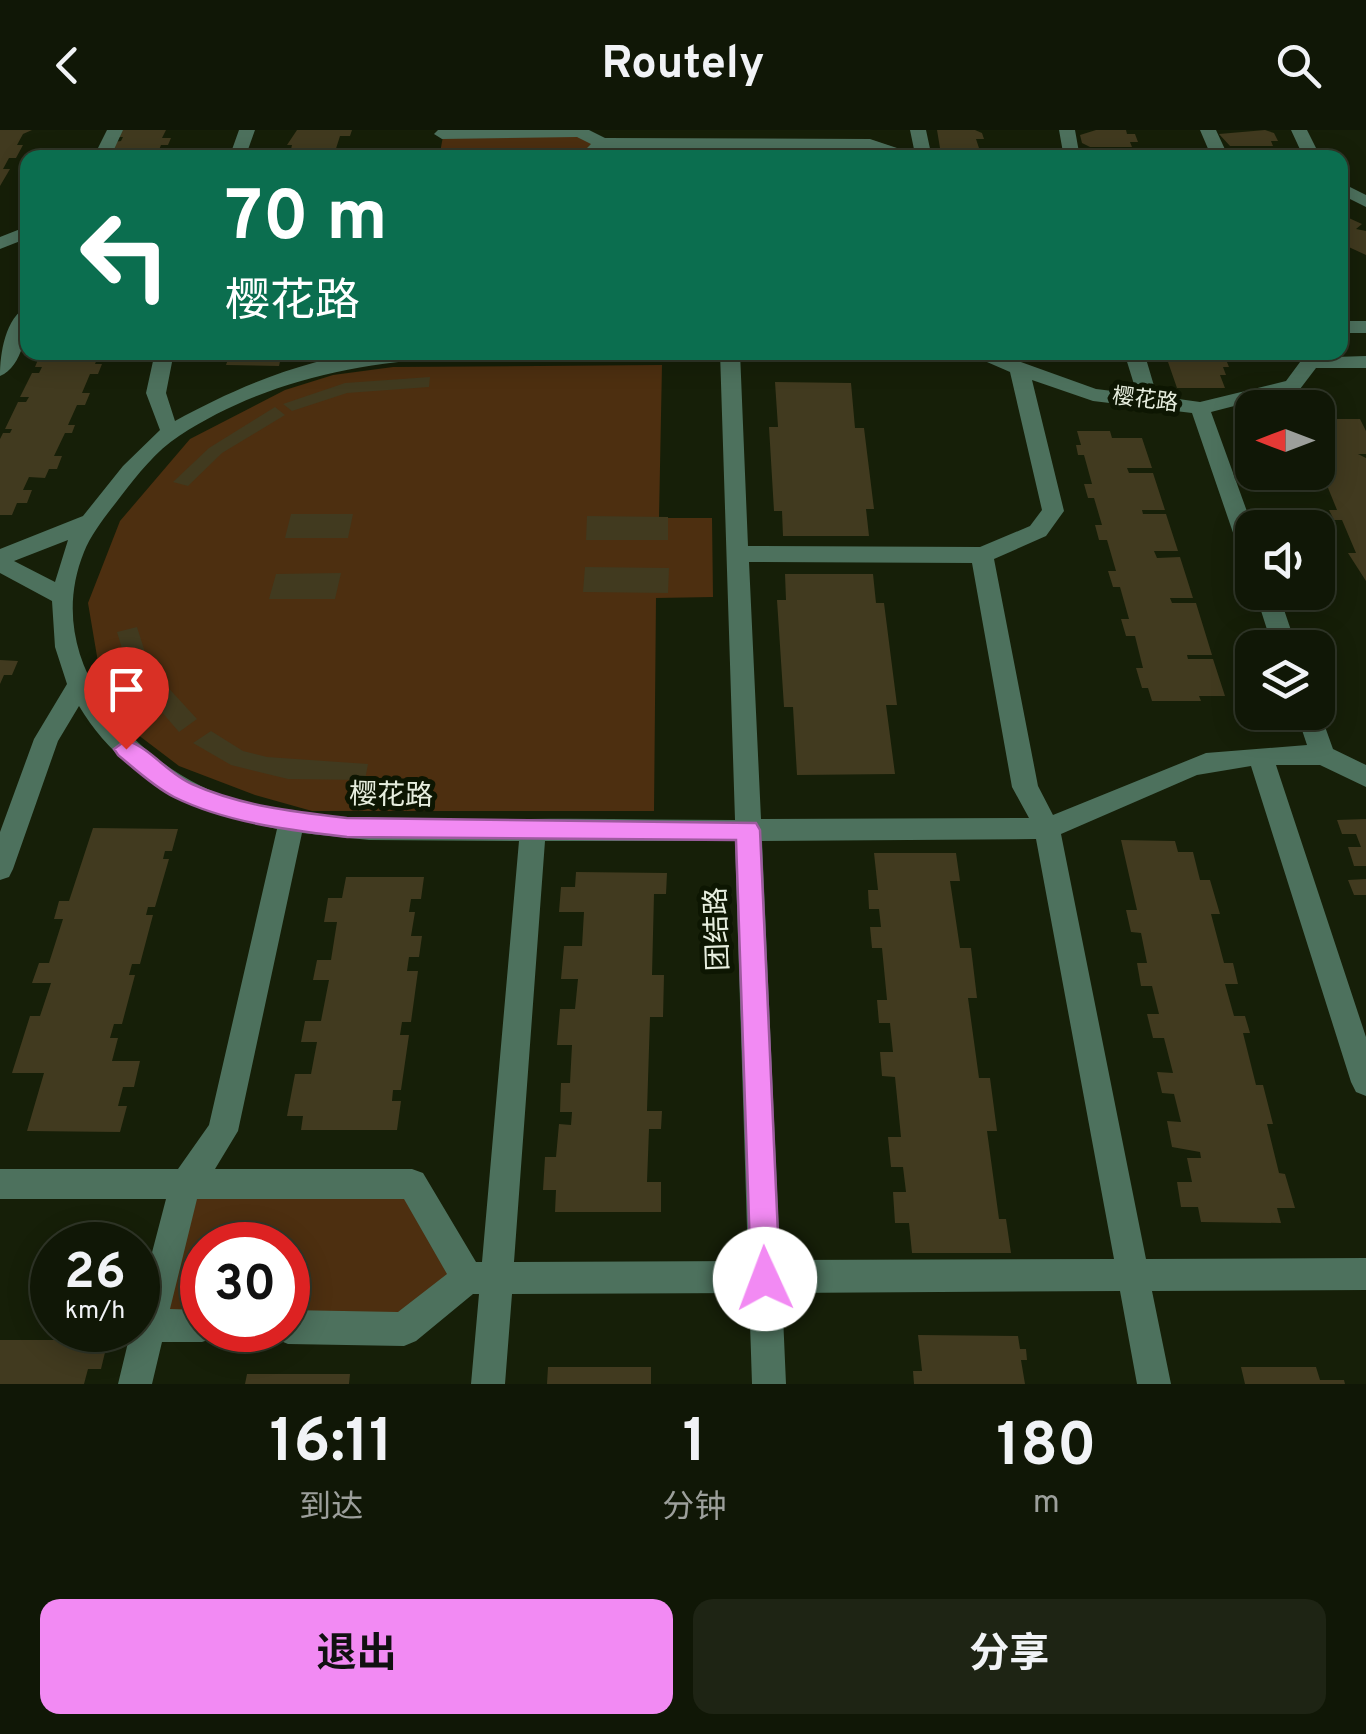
<!DOCTYPE html>
<html lang="zh">
<meta charset="utf-8">
<style>
:root{--surface:#101706;--page:#1e2414;--text:#f1f3f6;--muted:#9c9f9b;--line:#303628;--accent:#f28af3}
body{margin:0;font-family:Overpass,"Noto Sans SC",sans-serif;background:var(--page);color:var(--text);height:100vh;display:flex;flex-direction:column;font-size:38px;white-space:nowrap}
*{box-sizing:border-box;margin:0}
p{font-size:32px;color:var(--muted)}
.icon{flex:none;width:55px;height:55px;fill:none;stroke:currentColor;stroke-width:2;stroke-linecap:round;stroke-linejoin:round}
.map{position:relative;height:1254px;overflow:hidden}
.sheet{display:flex;flex-direction:column;background:var(--surface);flex:1}
.sheet>*{flex:none}
.banner{position:absolute;left:20px;top:20px;width:1328px;height:210px;border-radius:20px;box-shadow:0 5px 25px #0003,0 0 0 2px var(--line);background:#0b6e4f;color:#fff;overflow:hidden}
.needle{width:65px;rotate:270deg}
.buttons{position:absolute;left:1235px;top:260px;display:grid;gap:20px}
.buttons a{display:grid;place-items:center;width:100px;height:100px;border-radius:20px;background:var(--surface);box-shadow:0 5px 25px #0003,0 0 0 2px var(--line);font-size:50px}
.speed{position:absolute;left:30px;top:1092px;display:flex;gap:20px;font-size:50px;font-weight:700;text-align:center}
.speed>*{display:grid;place-content:center;width:130px;height:130px;border-radius:50%;background:var(--surface);box-shadow:0 5px 25px #0003,0 0 0 2px var(--line);line-height:1}
.speed small{font-size:25px;font-weight:400}
.speed .limit{border:15px solid #d22;background:#fff;color:#111}
.pin{position:absolute;display:grid;place-items:center;width:85px;height:85px;color:#fff;margin:-102px -42px;border-radius:50% 50% 50% 0;rotate:-45deg;box-shadow:0 0 10px #0007}
.pin .icon{rotate:45deg}
.me{position:absolute;width:110px;margin:-55px;rotate:358deg;stroke-linejoin:round;filter:drop-shadow(0 0 8px #0008)}
.turn{display:flex;align-items:center;gap:35px;height:210px;padding:0 40px;font-size:45px}
.turn .icon{width:130px;height:130px;stroke-width:2.5}
.turn b{display:block;font-size:70px;line-height:85px}
.eta{display:flex;justify-content:space-evenly;align-items:center;height:170px;text-align:center}
.eta b{font-size:60px;font-weight:700;line-height:70px}
.action{display:flex;gap:20px;margin-top:auto;padding:20px 40px}
.action a{flex:1;height:115px;border-radius:20px;background:var(--accent);color:#111;font-size:40px;font-weight:700;line-height:115px;text-align:center}
.action a+a{background:var(--page);color:var(--text)}
header{display:flex;justify-content:space-between;align-items:center;height:130px;padding:0 40px;background:var(--surface);font-size:45px;font-weight:700}
.map>svg:first-child{display:block}
.green{fill:#4d2f10}
.building{fill:#413a1f}
.lines{fill:none;stroke-linecap:round;stroke-linejoin:round}
.minor{fill:#4d715d;fill-rule:evenodd}
.route{fill:#f28af3;stroke:#9d5a9e;stroke-width:2.5}
.labels{text-anchor:middle;dominant-baseline:central;stroke-width:10;stroke-linejoin:round;paint-order:stroke}
.far-street-label{font-size:22px;fill:#e7eedf;stroke:#0d1602}
.street-label{font-size:28px;fill:#e7eedf;stroke:#0d1602}
</style>
<header><svg class="icon" aria-label="back" viewBox="0 0 24 24"><path d="M15 5l-7 7 7 7"/></svg>Routely<svg class="icon" aria-label="search" viewBox="0 0 24 24"><circle cx="10" cy="10" r="6"/><path d="M15 15l6 6"/></svg></header>
<div class="map">
<svg width="1366" height="1254" viewBox="0 0 1366 1254">
<rect width="100%" height="100%" fill="#161f08"/>
<!-- green -->
<path class="green" d="M444,1l136,2 20,10 -17,14 -144,1z
M662,235l-3,153h53l1,79 -57,1 -2,213h-342l-57,-16 -76,-29 -50,-38 -28,-48 -13,-77 32,-82 70,-82 95,-49 48,-15 60,-8z
M185,1055l225,3 50,89 -59,47 -113,-1v-78h-86v77l-49,-1z"/>
<!-- building -->
<path class="building" d="M0,0h32l-9,4 -6,11h6l-7,13h-7l-6,11h7l-10,17z
M120,0h46l-4,8h9l-3,7h-7l-2,5h6l-3,7 -56,1 8,-16 7,-1 2,-4h-7z
M297,0h55l-2,6h-10l-7,22h-44l3,-13h-5z
M937,0h38l7,3 2,6h-8l3,9h-39z
M1096,0h30l1,4h8l3,8h-8l2,5h-42l-8,-4 -2,-8z
M1265,0l9,3 4,8h-7l2,5h-43l-11,-12z
M1340,84l22,10 -6,5 10,2v24l-26,-12z
M41,222h59l-5,12h7l-4,10h-8l-8,19h8l-5,12h-8l-9,20h7l-3,8h-7l-11,23h8l-5,13h-8l-4,9 -16,-1 -6,13h9l-5,13h-10l-5,12h-12v-76l3,-6h7l2,-4h-7l13,-27h8l3,-5h-9l12,-24h7l3,-6h-7z
M222,222h68l-1,5h-8l-2,9 -53,-1 2,-6h-8z
M1172,222h51l6,15h-6l3,8h-6l5,13h-48l-9,-26h7z
M430,247l-1,10 -82,6 -55,18 -9,-7 62,-21z
M775,252l76,1 4,45h9l10,81h-8l3,27h-86l-1,-25h-8l-5,-84h9z
M275,277l10,8 -63,38 -34,33 -15,-4 36,-34z
M1318,289h42l6,12v23h-8l8,4v123l-18,-28h8l-14,-33h-8l-5,-10h8l-13,-32h-7l-2,-6 5,-3z
M1077,301h33l2,7h30l10,30h-25l2,5h24l12,37h-23l1,4h23l12,37h-24l3,7 23,-1 13,41h-23l2,5h24l16,52h-25l1,4h25l12,37h-26l2,5h-49l-4,-13h-6l-6,-20h7l-8,-32h-9l-5,-17h8l-9,-32h-7l-5,-16h8l-9,-31h-8l-4,-15h7l-8,-27h-6l-4,-14h8l-8,-29h-6l-2,-10h5z
M291,384h62l-5,24h-63z
M587,386l81,1v23h-82z
M585,437l84,1 -1,25 -85,-1z
M341,443l-6,26h-66l7,-25z
M785,444h88l3,29h8l13,102h-11l9,69 -98,1 -4,-68h-9l-7,-107h9z
M137,497l13,41 47,51 -18,13 -49,-57 -13,-43z
M0,530l18,1 -6,14h-8l-4,9z
M211,601l32,20 24,6 101,7 -3,16 -77,-1 -57,-14 -38,-22z
M1366,689v47h-12l-6,-19h13l-5,-13h-14l-5,-14z
M93,698l85,1 -6,22h-7l-2,8h6l-14,48h-7l-2,8h7l-13,49h-8l-3,11h6l-13,49h-8l-4,14h8l-6,23h28l-6,26h-11l-5,19h9l-7,26 -93,-1 17,-58h-32l18,-57h10l11,-33h-19l7,-20h10l14,-44h-9l5,-18h10z
M1121,710l54,1 3,11h15l7,28h10l10,34h-9l13,49h9l5,21h-13l9,32h11l5,17h-7l13,52h7l10,39h-6l12,49 6,1 10,34h-18l4,15 -80,-1 -3,-15h-17l-4,-25h15l-5,-24h14l-1,-6 -28,-5 -5,-26 14,1 -7,-28 -12,-1 -5,-21 16,1 -9,-35h-11l-6,-24h12l-7,-28h-11l-4,-23h10l-6,-30 -10,-1 -5,-22h11z
M874,723h82l4,28h-10l10,67h11l6,50h-9l11,80h11l7,53h-10l12,88h7l5,34h-99l-3,-30h-14l-2,-31h13l-3,-25h-12l-3,-30h13l-6,-60 -13,-1 -2,-24h13l-3,-29h-11l-2,-23h10l-5,-52h-10l-2,-21h11l-2,-18h-10l-1,-19h10z
M576,742l91,1 -1,21h-12l-2,81h12l-1,42h-13l-3,94h15l-1,18h-12l-2,53h14v30h-106l1,-22h-13l2,-33h11l3,-33 12,1 1,-13h-12l1,-29h9l2,-38h-15l3,-36h15l3,-30h-17l3,-33h18l2,-34h-25l2,-25h14z
M346,747h78l-3,22h-10l-2,13h6l-4,24h11l-3,21h-10l-2,14h11l-7,51h-9l-2,13h9l-8,55h-8l-1,11h9l-4,29h-96l2,-14h-16l8,-42h16l6,-32h-16l4,-21h16l8,-41h-16l4,-20h14l6,-38h-13l4,-24h14z
M1366,749v16h-12l-6,-15z
M918,1205l100,1 2,13h6l1,11h-6l4,24h-111l-1,-13h9z
M0,1210h108l-7,29h-13l-4,15h-84z
M548,1237h103v17h-104z
M1241,1237h75l4,13h24l1,4h-100z
M247,1244h103l-1,10h-104z"/>
<g class="lines">
<!-- minor -->
<path class="minor" d="M107,0h16l-13,28h-17z
M239,0h16l-10,28h-16z
M438,0h151l16,8 265,1 45,15 -5,-24h16l6,28h-39l-25,-9 -262,-1 -11,10h-18l14,-14 -14,-7 -135,2 -8,-5z
M1059,0h16l5,28h-16z
M1200,0h16l13,28h-17z
M1291,0h16l14,28h-17z
M1340,52l26,13v12l-26,-13z
M28,96v12l-28,11v-12z
M28,176c0,22 -5,61 -28,70 0,-22 5,-59 28,-70z
M1340,191h26v12h-26z
M155,222h19l-8,41 9,28c60,-33 132,-64 201,-69 26,-1 52,0 78,0l-9,6c-93,5 -187,26 -266,78 -23,15 -41,38 -58,60 -13,17 -29,36 -37,56 -40,99 33,192 117,234 88,43 233,34 329,33 68,-1 137,1 205,1l-15,-468h20l8,194 232,1 50,-21 12,-16 -32,-138 -46,-20h29l103,37 41,5 -13,-42h20l13,44 43,6 86,-21 17,-23 63,-2v12h-50l-16,21 -89,23 42,116 -1,36 -11,-8 -49,-143 -99,-12 -61,-21 32,131 -18,25 -52,23 44,227 15,29 153,-62 101,-8 -11,-33h22v-5l15,42 33,16v22l-46,-22h-44l90,272v59l-10,-4 -5,-10 -100,-316 -54,9 -136,59 85,425 220,-1v32l-214,1 19,93h-34l-17,-93 -338,2 4,91h-34l-3,-91 -237,1 -7,90h-34l8,-90h-6l-57,47 -12,5 -116,-2 -12,-5 -3,-9h15v-20l110,2 49,-38 -43,-75h-207l-27,110 32,1v20h15l-3,8 -12,4h-40l-10,42h-34l13,-54h7v-24l28,-107h-166v-30h178l31,-44 68,-296c-81,-19 -154,-49 -198,-123l-21,35 -45,128 -4,8 -9,3v-48l34,-93 33,-55 -12,-37 -3,-46 -52,-28v-24l83,-33 40,-50 37,-36 -14,-37zM68,410l-13,42 -41,-21zM749,432l223,1 40,224 17,31 -268,1zM302,703l67,7 150,1 -37,421h-6l-53,-89 -11,-4h-197l23,-38zM1036,709l78,420 -334,1 -18,-419zM545,711h190l13,420 -234,1z
M1255,462h23l19,56h-24z"/>
</g>
<!-- route -->
<path class="route" d="M126,610c25,8 42,34 66,44 49,22 103,28 155,34l409,5 4,7 20,449 -4,11 -11,4 -10,-4 -4,-11 -15,-439 -389,-3c-58,-7 -120,-14 -173,-40 -20,-10 -39,-28 -56,-42l-4,-6z"/>
<g class="labels">
<!-- far-street labels -->
<g class="far-street-label">
<text transform="translate(1145 271) rotate(7)">樱花路</text>
</g>
<!-- street labels -->
<g class="street-label">
<text transform="translate(391 667) rotate(1)">樱花路</text>
<text transform="translate(719 799) rotate(-92)">团结路</text>
</g>
</g>
</svg>
<div class="buttons">
<a><svg class="needle" viewBox="-14 -14 28 28"><path d="M0-13l5 13h-10z" fill="#e53935"/><path d="M0 13l5-13h-10z" fill="#9c9f9b"/></svg></a>
<a><svg class="icon" aria-label="sound" viewBox="0 0 24 24"><path d="M4 9h4l5-4v14l-5-4H4zM17 9q2 3 0 6"/></svg></a>
<a><svg class="icon" aria-label="layers" viewBox="0 0 24 24"><path d="M12 4l9 5-9 5-9-5zM3 14l9 5 9-5"/></svg></a>
</div>
<div class="speed"><div>26<small>km/h</small></div><div class="limit">30</div></div>
<div class="pin" style="left:126px;top:619px;background:#d93025"><svg class="icon" aria-label="arrive" viewBox="0 0 24 24"><path d="M6 21V4h12l-3 4 3 4H6"/></svg></div>
<svg class="me" style="left:765px;top:1149px" viewBox="-20 -20 40 40"><circle r="19" fill="#fff"/><path d="M0-13L10 11 0 6-10 11z" fill="#f28af3"/></svg>
<div class="banner">
<div class="turn"><svg class="icon" aria-label="left" viewBox="0 0 24 24"><path d="M17 20v-9H6M10 6l-5 5 5 5"/></svg><div><b>70 m</b>樱花路</div></div>
</div>
</div>
<section class="sheet">
<div class="eta">
<div><b>16:11</b><p>到达</p></div>
<div><b>1</b><p>分钟</p></div>
<div><b>180</b><p>m</p></div>
</div>
<div class="action"><a>退出</a><a>分享</a></div>
</section>
